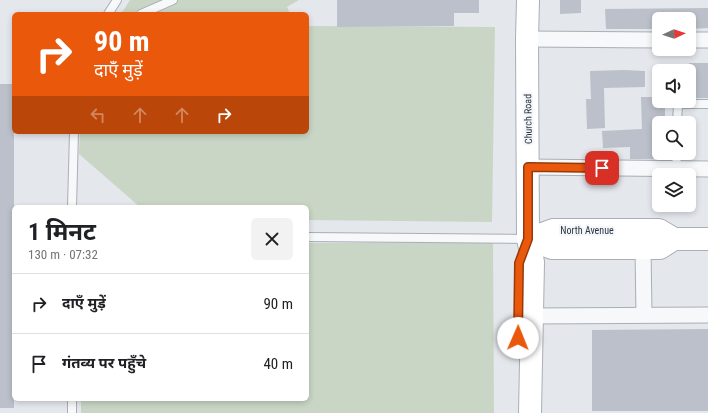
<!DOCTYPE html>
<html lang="hi">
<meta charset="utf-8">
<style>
:root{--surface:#fff;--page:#f2f2f2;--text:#202124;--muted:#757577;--line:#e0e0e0}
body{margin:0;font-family:"Roboto Condensed","Noto Sans Devanagari",sans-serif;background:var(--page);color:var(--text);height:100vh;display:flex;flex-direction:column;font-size:15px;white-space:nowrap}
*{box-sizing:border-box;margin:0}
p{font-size:13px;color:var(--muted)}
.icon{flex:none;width:22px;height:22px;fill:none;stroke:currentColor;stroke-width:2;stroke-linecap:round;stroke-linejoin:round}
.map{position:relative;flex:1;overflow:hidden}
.details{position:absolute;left:12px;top:205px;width:297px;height:196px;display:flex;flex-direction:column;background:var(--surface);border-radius:6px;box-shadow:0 2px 6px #0003}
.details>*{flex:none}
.banner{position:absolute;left:12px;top:12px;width:297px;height:122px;border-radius:6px;box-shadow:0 2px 6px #0003;background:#ea580c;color:#fff;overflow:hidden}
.needle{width:26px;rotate:87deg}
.tools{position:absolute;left:652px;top:12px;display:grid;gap:8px}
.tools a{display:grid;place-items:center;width:44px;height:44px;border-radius:6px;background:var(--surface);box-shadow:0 2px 6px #0003;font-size:20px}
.pin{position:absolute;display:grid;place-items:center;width:34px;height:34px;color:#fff;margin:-17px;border-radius:8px;box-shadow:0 2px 6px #0006}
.me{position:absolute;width:44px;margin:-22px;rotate:1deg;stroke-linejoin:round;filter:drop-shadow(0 0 3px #0008)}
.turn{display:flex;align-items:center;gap:14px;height:84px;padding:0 16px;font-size:18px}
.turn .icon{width:52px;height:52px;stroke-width:2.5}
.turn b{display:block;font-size:28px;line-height:34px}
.lanes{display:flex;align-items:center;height:38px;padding:0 16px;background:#0003;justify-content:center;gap:20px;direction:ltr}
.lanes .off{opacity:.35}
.round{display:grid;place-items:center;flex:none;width:42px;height:42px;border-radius:6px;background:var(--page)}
.summary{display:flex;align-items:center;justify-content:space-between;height:68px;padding:0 16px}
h1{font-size:24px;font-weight:700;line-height:30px}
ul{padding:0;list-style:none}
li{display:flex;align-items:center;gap:12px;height:60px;padding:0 16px;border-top:1px solid var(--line)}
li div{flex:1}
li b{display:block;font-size:15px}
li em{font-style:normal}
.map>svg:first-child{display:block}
.green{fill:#c9d6c5}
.building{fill:#bbc0ca}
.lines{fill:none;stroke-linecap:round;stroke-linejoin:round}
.lane-casing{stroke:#a9aeb7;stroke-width:10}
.street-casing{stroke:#a9aeb7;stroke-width:17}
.secondary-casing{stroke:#a9aeb7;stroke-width:24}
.lane{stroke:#f7f8fa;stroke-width:8}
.street{stroke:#f7f8fa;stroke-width:15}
.secondary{stroke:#fff;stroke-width:22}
.route-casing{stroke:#983908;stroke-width:10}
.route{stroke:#ea580c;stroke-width:7}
.labels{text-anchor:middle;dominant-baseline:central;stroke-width:4;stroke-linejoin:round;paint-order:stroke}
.street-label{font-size:10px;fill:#2b3445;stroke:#f4f6f9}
</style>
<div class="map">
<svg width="708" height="413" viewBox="0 0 708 413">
<rect width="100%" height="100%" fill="#e4e7ec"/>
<!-- green -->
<path class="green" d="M130,0h169l-12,7 3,7h-169z
M307,26l188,1 -3,195 -185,-2v-13h-167l-61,-53 1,-22h227z
M493,242l1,171h-413v-14h226v-156z"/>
<!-- building -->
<path class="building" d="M337,0h142v13h-25v13l-117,1z
M560,0h21v13l-21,1z
M708,8v20l-19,1v-10h-30v10h-53l-1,-20z
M689,63h19v35h-19z
M624,70l21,1v16l-41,1 1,40 -18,1 -1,-30h5l-1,-28z
M0,84h14v324h-14z
M641,97h18v4h6v22h-6v36h-29v-12l-27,1 -1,-17 40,-2z
M708,329v82h-116v-81z"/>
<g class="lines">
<!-- lane casing -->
<g class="lane-casing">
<path id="lane" d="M108,14l9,-14
M141,14l32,-14
M677,123l1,-19h30
M676,169l1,-16
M72,207l2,-75
M307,237l221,2
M72,399v14"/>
</g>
<!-- street casing -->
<g class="street-casing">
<path id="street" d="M527,39l132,1
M689,40h19
M528,167l180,2
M643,248l1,67
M533,316l175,-1"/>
</g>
<!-- secondary casing -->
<g class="secondary-casing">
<path id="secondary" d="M528,0l-1,39 1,200 5,23 -3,151
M528,239l25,-9h106l15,9h34
M528,239l24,9h108l14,-9"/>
</g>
<!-- lane -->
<use href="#lane" class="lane"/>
<!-- street -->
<use href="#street" class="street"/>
<!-- secondary -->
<use href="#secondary" class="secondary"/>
</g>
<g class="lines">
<!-- route casing -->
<g class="route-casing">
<path id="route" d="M518,338l1,-75 9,-24v-72l74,1"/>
</g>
<!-- route -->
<use href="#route" class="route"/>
</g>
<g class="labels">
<!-- street labels -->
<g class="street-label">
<text transform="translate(528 119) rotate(-91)">Church Road</text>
<text x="587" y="230">North Avenue</text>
</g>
</g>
</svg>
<div class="tools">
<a><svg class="needle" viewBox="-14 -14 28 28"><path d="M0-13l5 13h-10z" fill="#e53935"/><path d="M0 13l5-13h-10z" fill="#757577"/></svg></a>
<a><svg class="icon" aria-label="sound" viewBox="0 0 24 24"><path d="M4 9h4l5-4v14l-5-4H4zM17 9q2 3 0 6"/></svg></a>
<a><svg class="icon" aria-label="search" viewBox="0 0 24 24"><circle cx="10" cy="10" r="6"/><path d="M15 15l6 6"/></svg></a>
<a><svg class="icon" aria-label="layers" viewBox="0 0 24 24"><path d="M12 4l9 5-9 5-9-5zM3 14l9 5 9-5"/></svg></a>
</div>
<div class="pin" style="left:602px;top:168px;background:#d93025"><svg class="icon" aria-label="arrive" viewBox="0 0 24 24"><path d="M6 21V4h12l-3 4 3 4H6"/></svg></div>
<svg class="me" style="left:518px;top:338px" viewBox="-20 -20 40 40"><circle r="19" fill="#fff"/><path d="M0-13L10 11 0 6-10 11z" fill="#ea580c"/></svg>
<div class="banner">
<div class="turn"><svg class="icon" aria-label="right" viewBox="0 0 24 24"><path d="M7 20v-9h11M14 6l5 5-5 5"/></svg><div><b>90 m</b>दाएँ मुड़ें</div></div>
<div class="lanes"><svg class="icon off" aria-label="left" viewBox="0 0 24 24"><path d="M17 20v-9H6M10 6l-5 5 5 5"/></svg><svg class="icon off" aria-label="ahead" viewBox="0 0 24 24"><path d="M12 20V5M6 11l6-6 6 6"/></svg><svg class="icon off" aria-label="ahead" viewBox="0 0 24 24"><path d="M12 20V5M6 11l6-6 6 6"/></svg><svg class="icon" aria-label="right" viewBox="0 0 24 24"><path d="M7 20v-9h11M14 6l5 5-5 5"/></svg></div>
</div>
<section class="details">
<div class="summary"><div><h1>1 मिनट</h1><p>130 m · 07:32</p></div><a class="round"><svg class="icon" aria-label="close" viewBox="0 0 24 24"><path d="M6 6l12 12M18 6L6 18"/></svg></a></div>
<ul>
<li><svg class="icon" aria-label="right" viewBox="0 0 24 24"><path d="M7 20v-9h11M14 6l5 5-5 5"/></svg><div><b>दाएँ मुड़ें</b></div><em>90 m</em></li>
<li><svg class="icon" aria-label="arrive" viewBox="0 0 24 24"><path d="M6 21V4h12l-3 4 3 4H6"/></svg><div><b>गंतव्य पर पहुँचे</b></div><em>40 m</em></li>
</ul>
</section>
</div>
